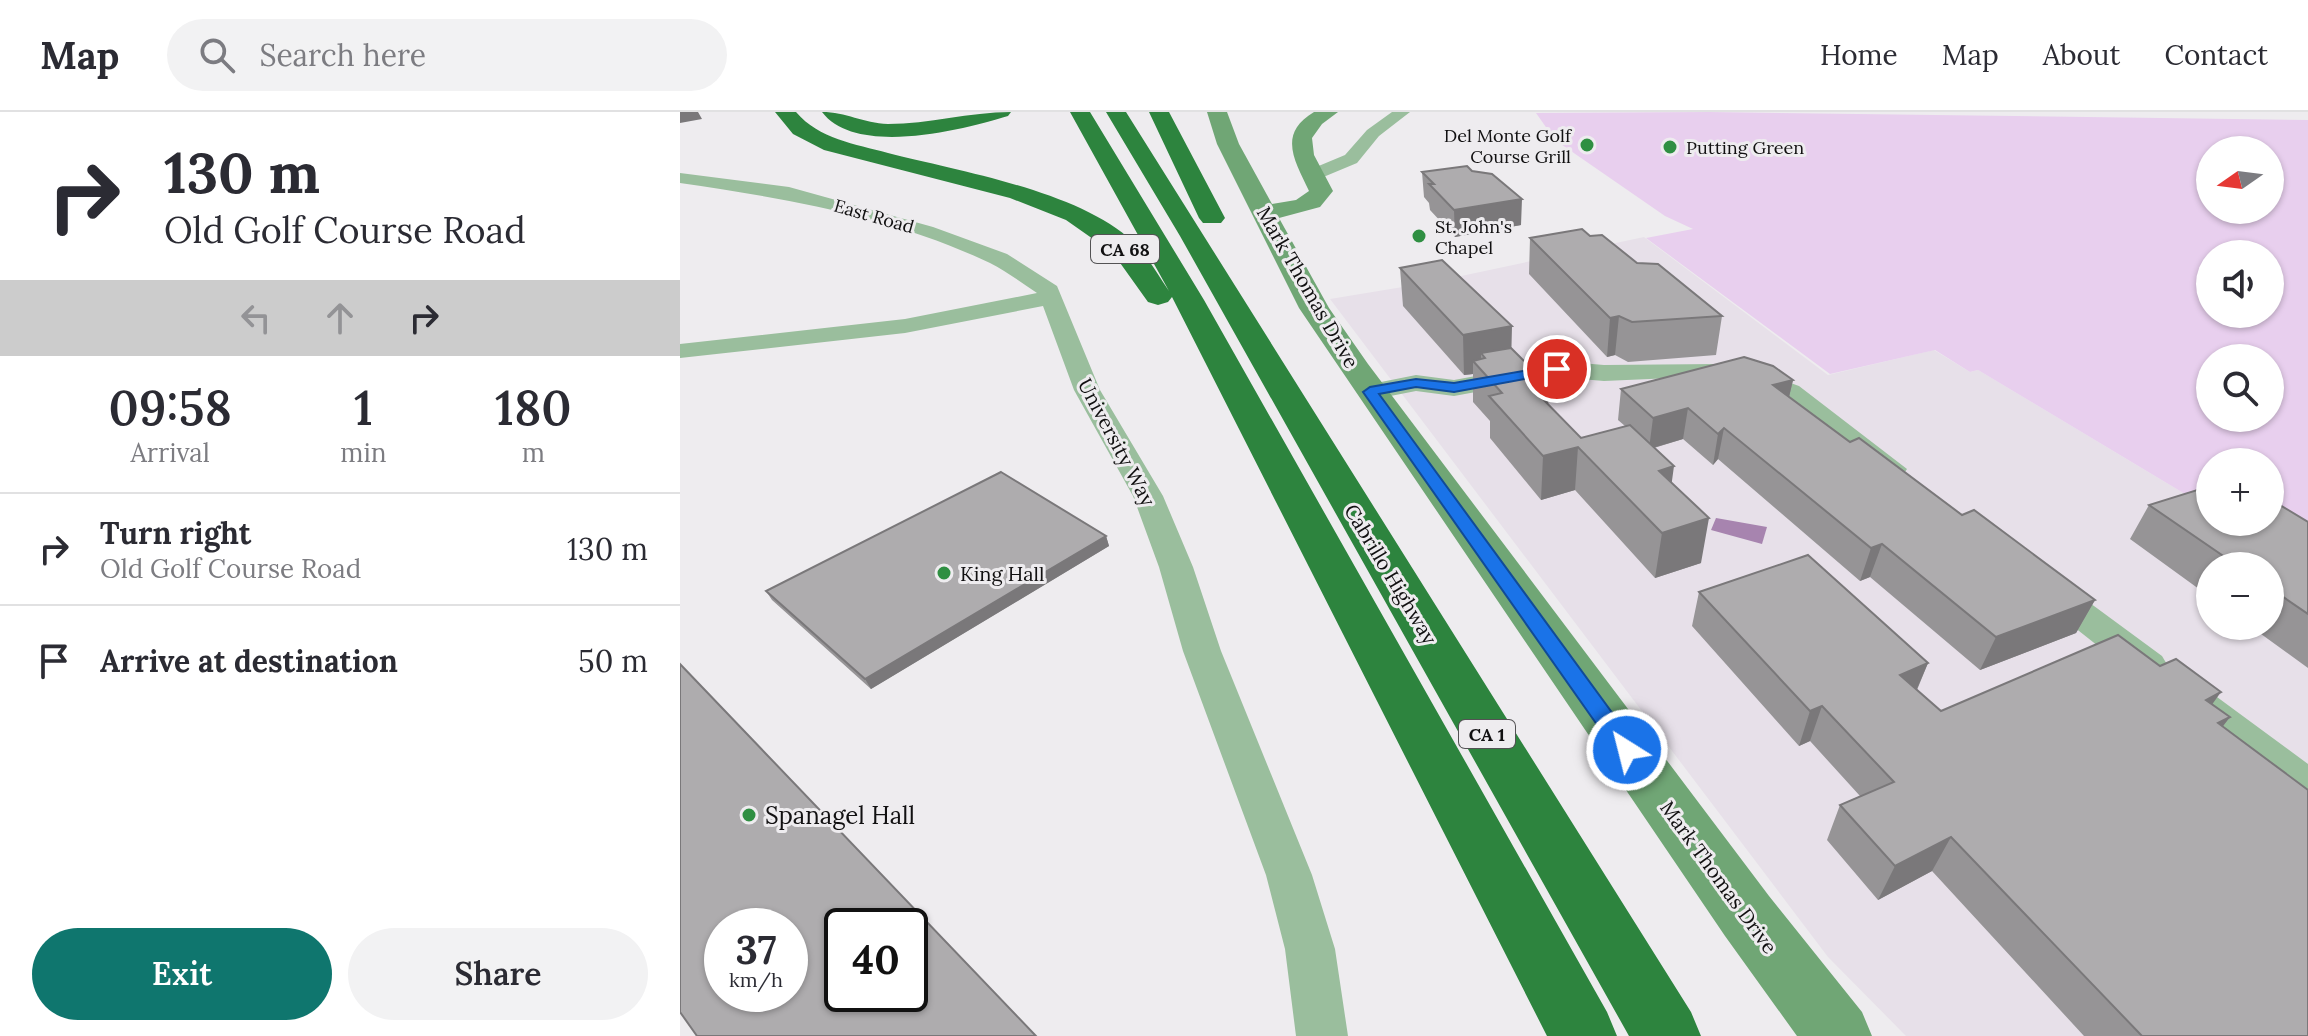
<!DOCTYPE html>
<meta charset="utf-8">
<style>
:root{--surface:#fff;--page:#f2f2f3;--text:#2b2b33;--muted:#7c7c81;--line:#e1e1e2;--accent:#0f766e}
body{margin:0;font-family:Lora,serif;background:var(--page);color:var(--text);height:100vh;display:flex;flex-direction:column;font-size:30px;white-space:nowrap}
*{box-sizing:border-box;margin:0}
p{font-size:26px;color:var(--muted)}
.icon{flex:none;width:44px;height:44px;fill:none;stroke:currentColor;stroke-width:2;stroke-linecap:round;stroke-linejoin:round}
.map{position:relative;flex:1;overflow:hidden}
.drawer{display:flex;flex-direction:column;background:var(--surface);width:680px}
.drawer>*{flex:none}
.guide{background:#fff;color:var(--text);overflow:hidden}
.needle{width:52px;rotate:256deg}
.controls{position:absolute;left:1516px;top:24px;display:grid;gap:16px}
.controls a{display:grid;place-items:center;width:88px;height:88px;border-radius:50%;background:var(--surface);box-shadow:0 2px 6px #0004;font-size:40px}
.speed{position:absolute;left:24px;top:796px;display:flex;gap:16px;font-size:40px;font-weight:700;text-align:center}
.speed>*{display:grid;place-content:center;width:104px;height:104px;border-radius:50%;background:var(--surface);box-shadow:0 2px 6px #0004;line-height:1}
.speed small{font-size:20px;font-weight:400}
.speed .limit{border:4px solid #111;border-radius:12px;background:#fff;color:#111}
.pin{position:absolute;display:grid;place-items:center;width:68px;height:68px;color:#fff;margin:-34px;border:4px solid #fff;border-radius:50%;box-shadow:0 2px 8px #0007}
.me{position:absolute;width:88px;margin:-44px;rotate:324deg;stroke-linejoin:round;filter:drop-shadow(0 0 6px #0008)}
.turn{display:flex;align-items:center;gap:28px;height:168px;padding:0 32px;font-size:36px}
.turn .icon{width:104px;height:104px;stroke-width:2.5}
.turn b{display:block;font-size:56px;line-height:68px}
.lanes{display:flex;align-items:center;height:76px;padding:0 32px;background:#0003;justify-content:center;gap:40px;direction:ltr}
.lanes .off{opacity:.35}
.eta{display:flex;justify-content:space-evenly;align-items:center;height:136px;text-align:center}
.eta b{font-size:48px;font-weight:600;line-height:56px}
.primary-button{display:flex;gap:16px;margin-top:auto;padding:16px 32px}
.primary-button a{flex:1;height:92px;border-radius:48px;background:var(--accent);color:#fff;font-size:32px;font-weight:600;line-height:92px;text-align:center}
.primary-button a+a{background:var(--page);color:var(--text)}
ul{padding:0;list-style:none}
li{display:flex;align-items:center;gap:24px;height:112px;padding:0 32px;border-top:2px solid var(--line)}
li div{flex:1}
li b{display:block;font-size:30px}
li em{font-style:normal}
header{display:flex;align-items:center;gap:48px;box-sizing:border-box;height:112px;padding:0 40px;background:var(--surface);border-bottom:2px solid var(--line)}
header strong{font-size:38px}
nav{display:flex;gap:44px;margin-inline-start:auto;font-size:28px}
.search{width:560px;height:72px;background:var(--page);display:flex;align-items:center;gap:20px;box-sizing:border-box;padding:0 28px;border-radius:44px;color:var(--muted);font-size:30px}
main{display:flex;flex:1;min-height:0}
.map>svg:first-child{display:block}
.built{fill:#e7e0e9;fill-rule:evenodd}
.green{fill:#e8cfee;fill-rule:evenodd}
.water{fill:#a784af}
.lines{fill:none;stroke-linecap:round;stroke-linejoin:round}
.street{fill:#9abe9d;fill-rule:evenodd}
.secondary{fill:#70a675;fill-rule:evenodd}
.highway{fill:#2d843e;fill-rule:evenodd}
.wall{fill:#969496}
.shaded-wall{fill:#7a787a}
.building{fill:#aeacae;stroke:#7a787a;stroke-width:2;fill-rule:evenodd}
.route{fill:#1a73e8;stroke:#114b97;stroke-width:2}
.poi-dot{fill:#2f8f42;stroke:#eeecef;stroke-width:3}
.labels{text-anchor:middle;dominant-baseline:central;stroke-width:6;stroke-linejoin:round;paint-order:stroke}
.far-poi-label{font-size:18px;fill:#111011;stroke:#eeecef;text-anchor:start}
.far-street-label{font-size:18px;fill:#111011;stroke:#eeecef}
.shield{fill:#eeecef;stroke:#535254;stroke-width:2}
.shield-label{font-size:18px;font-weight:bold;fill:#111011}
.street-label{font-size:20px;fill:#111011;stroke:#eeecef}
.poi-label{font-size:20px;fill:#111011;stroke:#eeecef;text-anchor:start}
.near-poi-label{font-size:24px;fill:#111011;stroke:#eeecef;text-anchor:start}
</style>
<header>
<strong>Map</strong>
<div class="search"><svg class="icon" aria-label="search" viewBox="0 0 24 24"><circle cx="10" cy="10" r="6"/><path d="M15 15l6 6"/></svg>Search here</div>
<nav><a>Home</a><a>Map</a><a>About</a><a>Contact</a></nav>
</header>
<main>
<section class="drawer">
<div class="guide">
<div class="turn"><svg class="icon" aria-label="right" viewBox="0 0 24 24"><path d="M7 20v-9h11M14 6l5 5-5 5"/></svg><div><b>130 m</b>Old Golf Course Road</div></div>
<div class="lanes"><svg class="icon off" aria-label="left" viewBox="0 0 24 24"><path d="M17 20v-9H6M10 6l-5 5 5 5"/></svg><svg class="icon off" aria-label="ahead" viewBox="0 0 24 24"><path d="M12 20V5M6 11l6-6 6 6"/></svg><svg class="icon" aria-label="right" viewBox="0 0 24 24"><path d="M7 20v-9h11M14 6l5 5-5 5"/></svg></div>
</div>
<div class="eta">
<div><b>09:58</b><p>Arrival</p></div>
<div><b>1</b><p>min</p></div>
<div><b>180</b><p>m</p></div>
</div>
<ul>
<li><svg class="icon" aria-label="right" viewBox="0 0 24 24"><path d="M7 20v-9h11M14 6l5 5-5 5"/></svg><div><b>Turn right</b><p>Old Golf Course Road</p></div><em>130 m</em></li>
<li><svg class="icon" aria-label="arrive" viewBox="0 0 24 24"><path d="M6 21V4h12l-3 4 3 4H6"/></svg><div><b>Arrive at destination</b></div><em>50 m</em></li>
</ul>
<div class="primary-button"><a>Exit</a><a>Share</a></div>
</section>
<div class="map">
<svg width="1628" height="924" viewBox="0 0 1628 924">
<rect width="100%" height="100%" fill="#eeecef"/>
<!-- built -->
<path class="built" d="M964,125l184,138 106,-25 36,22 8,-2 232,139v13l98,48v466h-402l-78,-79 -498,-658 103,-17zM1530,454h60v60h-60z"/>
<!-- green -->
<path class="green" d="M1029,0l599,8v450l-38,-48v-60h-60v47l-232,-139 -8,2 -35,-22 -105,24 -184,-136 47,-9 -28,-13 -110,-76 -19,-27zM1530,38h60v60h-60zM1530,142h60v60h-60zM1530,246h60v60h-60z"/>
<!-- water -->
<path class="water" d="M1036,406l51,9 -5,17 -51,-14z"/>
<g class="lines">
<!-- street -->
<path class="street" d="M712,0h18l-31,24 -22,27 -36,15h-12l-3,-4 3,-4 36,-15 22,-25z
M0,61l109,14 144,40 74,27 50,32 43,104 63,106 30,71 28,84 91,224 23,74 13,87h-52l-11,-87 -19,-74 -83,-224 -24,-84 -26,-71 -59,-106 -31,-84 -138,27 -225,25v-14l225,-25 132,-26c-15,-10 -31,-22 -47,-30 -96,-46 -206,-65 -310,-80z
M877,249l47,4 114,-1 45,9 36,13 108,83 -4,6 -11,3 -11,-3 -100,-77 -33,-12 -30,-6 -46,-2 -68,3 -47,-4 -103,19 -38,-5 -46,9 -9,-2 -4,-6 4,-6 55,-11 38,5z
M1368,465l12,4 102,75 6,10 -6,10 -13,4 -13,-4 -100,-79 -5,-8 5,-8z
M1508,569l14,5 106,78v42l-15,-6 -119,-94 -5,-10 5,-10z"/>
<!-- secondary -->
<path class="secondary" d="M527,0h20l12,32 33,60 24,-4 13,-9c-14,-30 -32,-57 5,-79h24l-16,12 -10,14 2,17 19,36 -13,16 -41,11 50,90 39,56 401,532 93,116 10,24h-75l-72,-100 -426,-628 -82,-164z"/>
<!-- highway -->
<path class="highway" d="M95,0h21c23,27 59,32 92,41 70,18 192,38 245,89 14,13 25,33 36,49l-99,-179h20l114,188 403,712 10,24h-70l-375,-739 -4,5 -10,3 -10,-3 -35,-49 -47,-33 -56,-22 -186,-48 -31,-16z
M142,0c24,0 41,11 66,12 41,0 81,-12 123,-12l-3,4c-46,14 -152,41 -186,-4z
M426,0h20l565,900 10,24h-72l-449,-800z
M469,0h20l56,106 -4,5h-18l-4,-5z"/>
</g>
<!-- wall -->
<path class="wall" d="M742,60l99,53 -66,12 -25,-27 -1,-7 -5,-6z
M850,126l107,25 85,53 -6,39 -88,7 -13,-7 -8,2 -78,-83z
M720,156l111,81 37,55 33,34 44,-12 -7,-6 3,-31 172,-9 -4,17 61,45 245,158 -19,33 -96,37 -110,-93 -10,4 -142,-122 -5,6 -30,-26 -29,9 18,35 29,80 -46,15 -80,-88 -34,10 -51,-62v-17l-17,-19v-28l-9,1 -61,-69z
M1469,393l159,17v146l-58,-42h20v-60h-60v31l-80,-58z
M426,424l3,10 -238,143 -99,-89 -6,-9z
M1019,480l229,71 -11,27 24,21 271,-6 18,12 -7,9 85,310h-224l-152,-165 -54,29 -51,-60 13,-35 20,-9 -50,-55 -11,5 -107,-120z"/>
<!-- shaded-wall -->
<path class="shaded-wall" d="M0,0h18l4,7 -22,4z
M842,87l-1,26 -66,12 -1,-27z
M939,204l-4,39 -8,2 3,-39z
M832,214l-1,40 -26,-8 -4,-5v17l-8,-9v13l-9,1 -1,-40z
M1113,268l-7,30 -13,-25z
M869,274l-2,42 -13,-38z
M1008,296l-5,31 -34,10 4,-31z
M1044,316l-6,31 -5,6 5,-31z
M898,335l-3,43 -34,10 2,-44z
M994,354l-6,44 -9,-39z
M1029,406l-8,45 -46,15 7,-45z
M426,424l3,10 -238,143 -6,-10z
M1202,432l-12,33 -10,4 11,-33z
M1415,488l-19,33 -96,37 16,-33z
M1248,551l-15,35 -13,-23z
M1541,580l-25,35 10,-27z
M1142,594l-12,35 -11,5 11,-35z
M1550,605l-27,35 15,-29z
M1271,725l-19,34 -54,29 17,-34z"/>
<!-- building -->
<path class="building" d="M787,54l5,5 20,3 30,25 -68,11 -25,-26h5l-12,-12z
M902,117l8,7 12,-1 35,28 21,1 64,52 -90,6 -13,-6 -9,2 -80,-80z
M762,148l70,66 -49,9 -63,-67z
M831,236l38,38 -15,4 47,48 49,-13 44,41 -15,5 50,47 -47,15 -84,-86 -35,9 -54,-60 13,-3 -29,-32 12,-3 -4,-5z
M1064,245l29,9 20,14 -20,5 77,57 9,-4 103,77 12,-5 121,90 -99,37 -114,-93 -11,4 -147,-120 -6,6 -30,-26 -35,10 -32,-29z
M321,360l105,64 -241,143 -99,-88z
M1530,374v36h60v-23l38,23v92l-38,-26v-22h-32l-89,-61z
M1128,443l120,108 -28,12 41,36 177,-76 42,31 16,-7 45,33 -15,8 24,17 -12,6 90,67v246h-166l-191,-199 -56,29 -55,-61 54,-23 -72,-76 -12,5 -111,-119z
M0,552l356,372h-339l-17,-24zM42,814h68v68h-68zM162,814h68v68h-68z"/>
<!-- route -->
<path class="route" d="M877,253l7,4 -2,3 -108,20 -38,-5 -37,7 256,350 3,6 -3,6 -8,3 -8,-3 -256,-364 7,-5 46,-8 38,4z"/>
<!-- markers -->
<g class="poi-dot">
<circle cx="907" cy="33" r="8"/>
<circle cx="990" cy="35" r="8"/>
<circle cx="739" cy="124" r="8"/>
<circle cx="264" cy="461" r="8"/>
<circle cx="69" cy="703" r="8"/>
</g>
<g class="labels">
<!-- far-poi labels -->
<g class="far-poi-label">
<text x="891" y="23" text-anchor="end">Del Monte Golf<tspan x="891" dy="21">Course Grill</tspan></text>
<text x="1006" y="35">Putting Green</text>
<text x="755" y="114">St. John's<tspan x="755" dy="21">Chapel</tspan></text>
</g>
<!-- far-street labels -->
<g class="far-street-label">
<text transform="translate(194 104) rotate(16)">East Road</text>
</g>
<!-- shield labels -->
<g class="shield">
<rect x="411" y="123" width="68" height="28" rx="6"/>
<rect x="779" y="608" width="56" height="28" rx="6"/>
</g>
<g class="shield-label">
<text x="445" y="137">CA 68</text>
<text x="807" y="622">CA 1</text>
</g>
<!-- street labels -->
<g class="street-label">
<text transform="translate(628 175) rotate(60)">Mark Thomas Drive</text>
<text transform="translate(437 330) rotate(62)">University Way</text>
<text transform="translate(711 462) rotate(59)">Cabrillo Highway</text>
<text transform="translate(1039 765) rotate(54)">Mark Thomas Drive</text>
</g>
<!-- poi labels -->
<g class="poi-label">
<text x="280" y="461">King Hall</text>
</g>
<!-- near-poi labels -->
<g class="near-poi-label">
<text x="85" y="703">Spanagel Hall</text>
</g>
</g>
</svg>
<div class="controls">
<a><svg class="needle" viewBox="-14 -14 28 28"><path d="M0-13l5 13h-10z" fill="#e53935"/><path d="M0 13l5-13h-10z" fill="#7c7c81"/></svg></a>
<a><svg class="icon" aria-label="sound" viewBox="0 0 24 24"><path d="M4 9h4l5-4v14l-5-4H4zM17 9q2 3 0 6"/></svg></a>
<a><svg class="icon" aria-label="search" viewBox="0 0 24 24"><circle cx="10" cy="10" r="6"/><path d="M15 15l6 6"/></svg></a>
<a>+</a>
<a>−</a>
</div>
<div class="speed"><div>37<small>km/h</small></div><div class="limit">40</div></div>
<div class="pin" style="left:877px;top:257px;background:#d93025"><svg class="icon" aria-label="arrive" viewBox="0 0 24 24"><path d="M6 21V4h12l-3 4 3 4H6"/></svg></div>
<svg class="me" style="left:947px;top:638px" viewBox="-20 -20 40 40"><circle r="17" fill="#1a73e8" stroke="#fff" stroke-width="3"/><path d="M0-11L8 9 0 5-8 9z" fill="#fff"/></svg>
</div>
</main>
